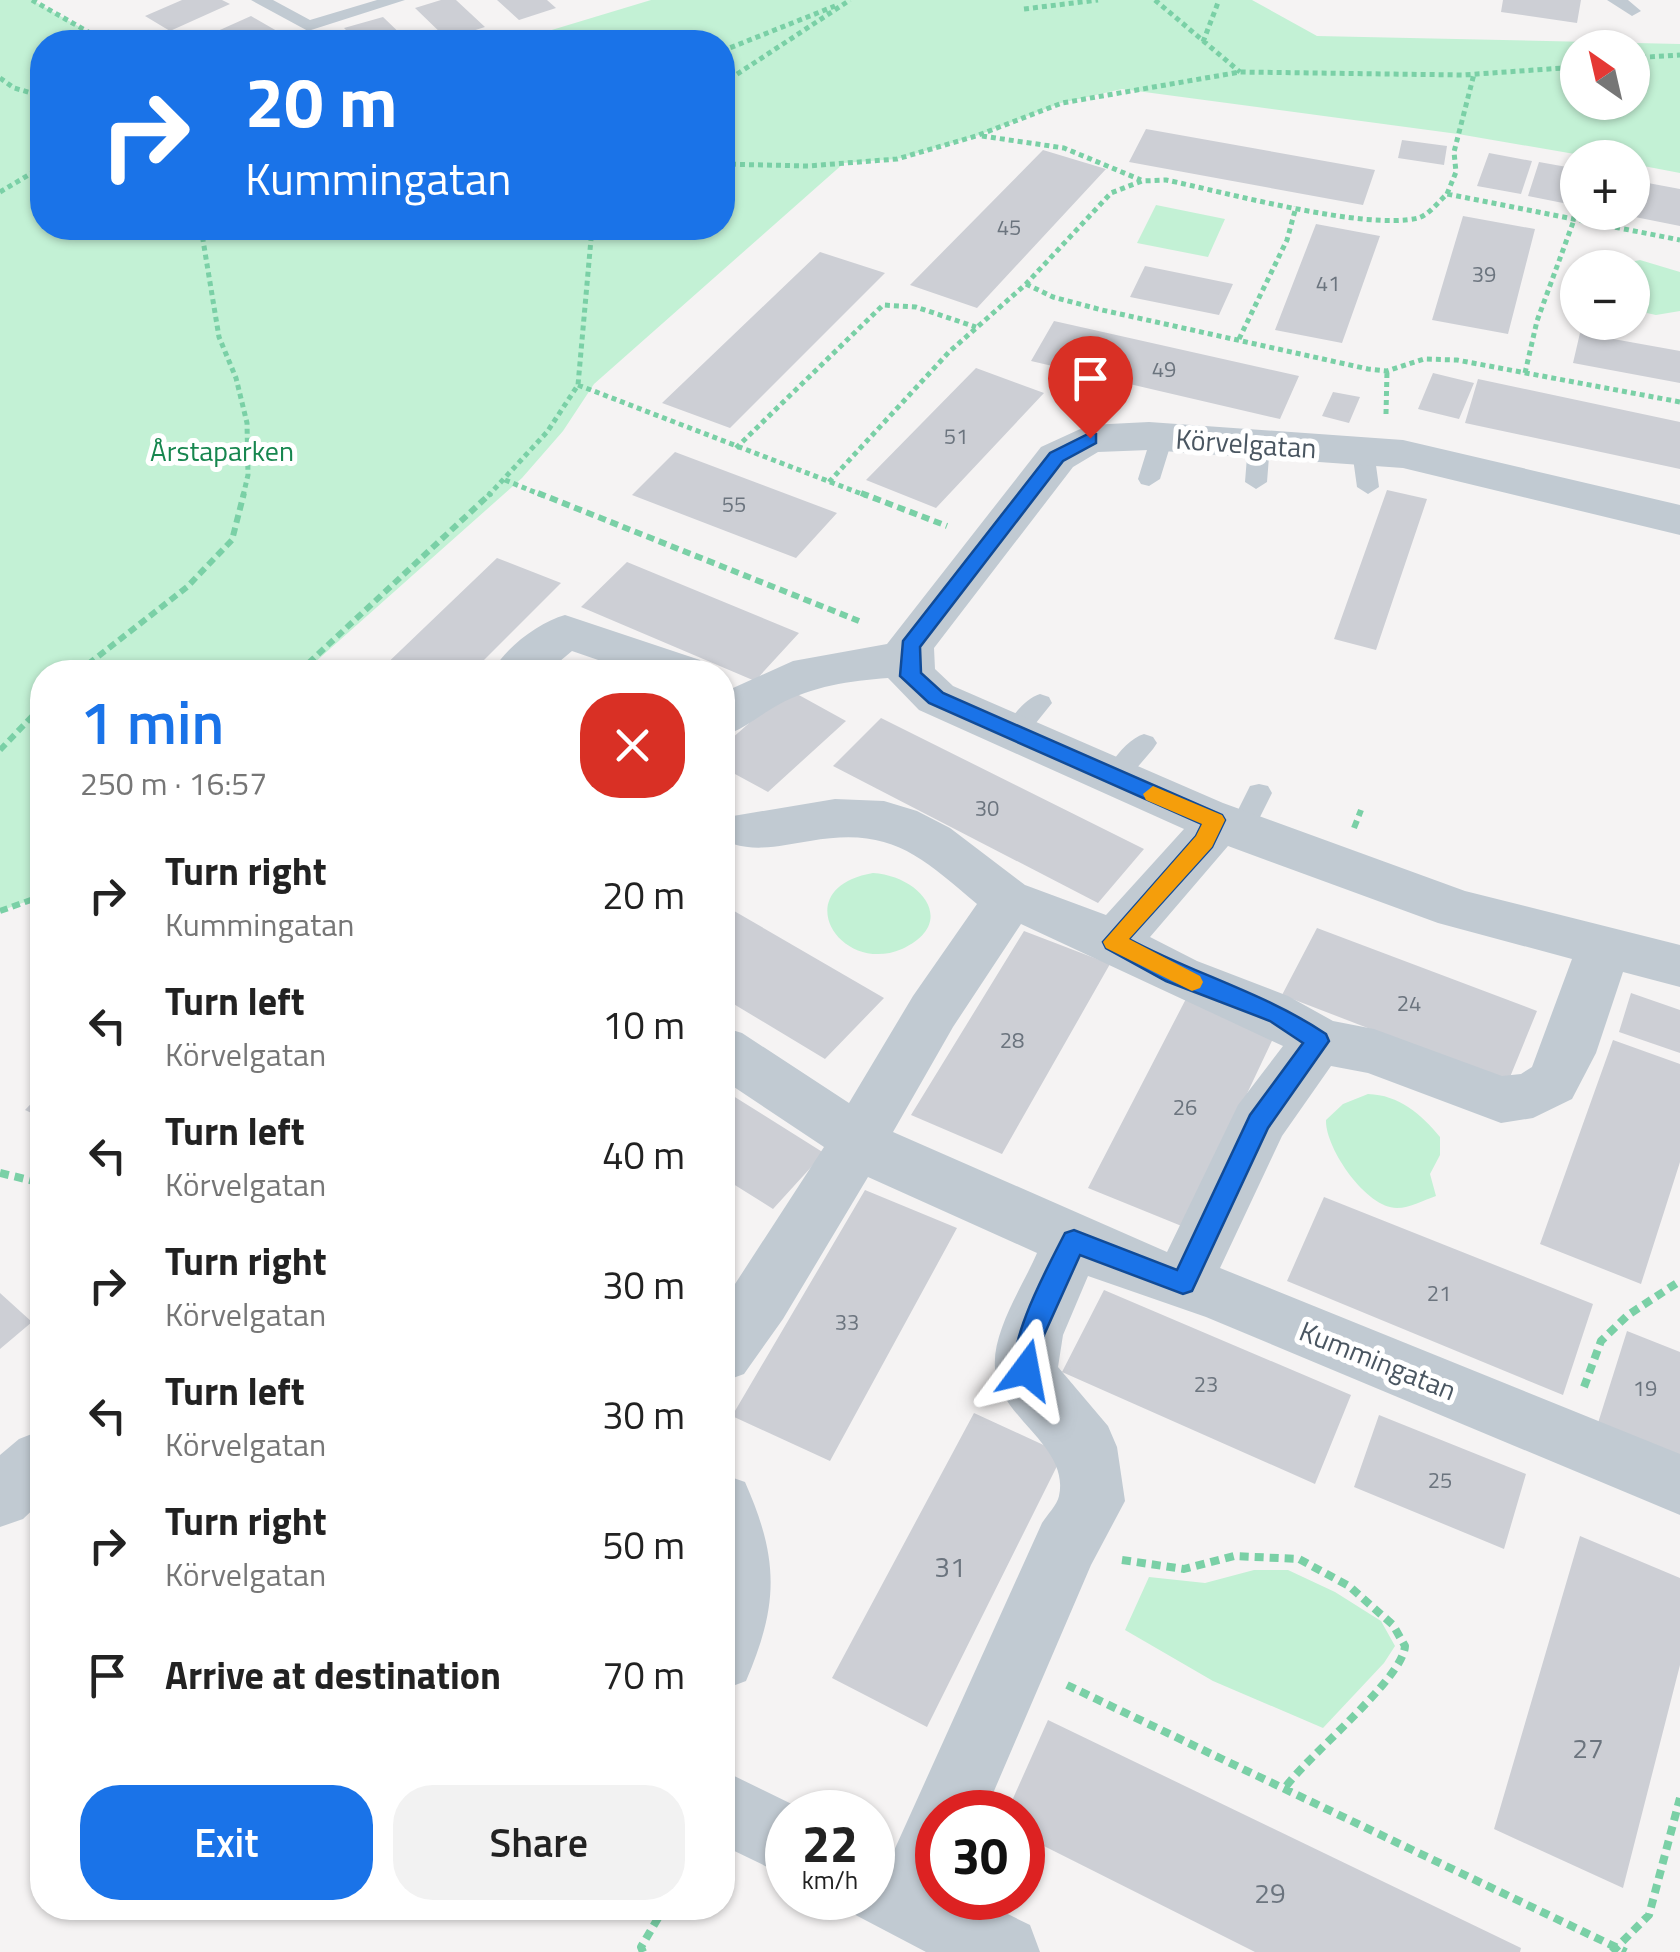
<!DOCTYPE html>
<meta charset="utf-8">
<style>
:root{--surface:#fff;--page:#f2f2f2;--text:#222;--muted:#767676;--accent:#1a73e8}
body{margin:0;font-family:"Titillium Web",sans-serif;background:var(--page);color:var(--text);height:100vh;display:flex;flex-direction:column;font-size:38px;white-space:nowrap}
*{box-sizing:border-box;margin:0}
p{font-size:32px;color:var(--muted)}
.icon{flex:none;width:55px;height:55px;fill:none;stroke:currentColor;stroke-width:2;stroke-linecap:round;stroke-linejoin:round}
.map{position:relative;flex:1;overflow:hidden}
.side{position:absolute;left:30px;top:660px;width:705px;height:1260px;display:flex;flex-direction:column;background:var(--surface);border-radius:40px;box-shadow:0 2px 8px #0004}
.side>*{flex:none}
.hud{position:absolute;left:30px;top:30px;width:705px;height:210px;border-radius:40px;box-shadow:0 2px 8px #0004;background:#1a73e8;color:#fff;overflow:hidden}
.needle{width:65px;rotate:326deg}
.tools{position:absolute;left:1560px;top:30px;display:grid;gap:20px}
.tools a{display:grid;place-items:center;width:90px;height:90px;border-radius:50%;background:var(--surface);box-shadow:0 2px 8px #0004;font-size:50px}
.speed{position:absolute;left:765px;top:1790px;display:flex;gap:20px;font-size:50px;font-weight:700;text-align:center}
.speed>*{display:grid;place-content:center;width:130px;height:130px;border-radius:50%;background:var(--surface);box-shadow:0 2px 8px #0004;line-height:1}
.speed small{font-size:25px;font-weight:400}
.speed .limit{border:15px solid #d22;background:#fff;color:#111}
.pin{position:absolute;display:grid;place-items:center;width:85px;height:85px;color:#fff;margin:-102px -42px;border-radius:50% 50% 50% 0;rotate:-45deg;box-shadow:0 0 10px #0007}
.pin .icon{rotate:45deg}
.me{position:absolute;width:110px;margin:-55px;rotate:13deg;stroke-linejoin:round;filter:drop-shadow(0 0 8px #0008)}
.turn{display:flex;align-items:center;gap:35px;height:210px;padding:0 50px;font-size:45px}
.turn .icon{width:130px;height:130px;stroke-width:2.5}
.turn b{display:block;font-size:70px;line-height:85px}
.round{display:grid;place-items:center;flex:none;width:105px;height:105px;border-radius:40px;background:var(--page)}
.summary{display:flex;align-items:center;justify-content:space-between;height:170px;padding:0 50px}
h1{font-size:60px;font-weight:600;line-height:75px;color:var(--accent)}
.primary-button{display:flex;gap:20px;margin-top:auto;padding:20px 50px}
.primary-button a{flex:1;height:115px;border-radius:40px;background:var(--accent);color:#fff;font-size:40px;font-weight:600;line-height:115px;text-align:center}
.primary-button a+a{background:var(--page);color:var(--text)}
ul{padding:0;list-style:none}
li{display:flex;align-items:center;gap:30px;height:130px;padding:0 50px}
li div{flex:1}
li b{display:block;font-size:38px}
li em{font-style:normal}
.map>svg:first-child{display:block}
.green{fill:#c3f1d5;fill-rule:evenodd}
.building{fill:#cdcfd5}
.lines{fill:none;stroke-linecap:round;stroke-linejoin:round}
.path-far2{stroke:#7ad0a6;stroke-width:5;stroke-dasharray:5 4;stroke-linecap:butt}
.path-far1{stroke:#7ad0a6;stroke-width:6;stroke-dasharray:8 5;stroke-linecap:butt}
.path{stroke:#7ad0a6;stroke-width:8;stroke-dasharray:9 6;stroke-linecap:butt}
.lane{fill:#c1cad2;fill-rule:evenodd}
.street{fill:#c1cad2;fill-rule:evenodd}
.route{fill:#1a73e8;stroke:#114b97;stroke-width:2.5}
.slow{fill:#f59e0b}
.labels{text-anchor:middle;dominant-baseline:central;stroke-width:10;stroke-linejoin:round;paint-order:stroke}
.number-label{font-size:22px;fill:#6b747e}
.street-label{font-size:28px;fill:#4a5661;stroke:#fff}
.park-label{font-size:28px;fill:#17864f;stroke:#fff}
.near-number-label{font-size:28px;fill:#6b747e}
</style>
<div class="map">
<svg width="1680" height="1952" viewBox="0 0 1680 1952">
<rect width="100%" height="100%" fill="#f5f3f3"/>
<!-- green -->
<path class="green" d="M0,0h32l74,42h-64v186h680v-186h-210l139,-42h601l65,36 363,8v129l-47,-9 -1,-6 -40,-1 -134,-23 -336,-45 -61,14 -85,33 -79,23 -53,4 -250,221 -31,47 -41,47 -218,194h-262v224l-42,15zM1578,48h54v54h-54z
M1156,205l69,14 -17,38 -71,-14z
M1640,260l40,12v39l-24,4 -23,-5 -1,-42 -24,-1z
M873,873c48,3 86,50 29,76 -63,27 -116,-61 -29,-76z
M1368,1094c31,1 53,20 72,43v18l-10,19 6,22c-12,4 -26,12 -39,12 -31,0 -72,-60 -71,-88l17,-16z
M1254,1570h34l47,22 46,29 14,25 -11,17 -61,65 -110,-47 -88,-51 24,-53 56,6z"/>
<!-- building -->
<path class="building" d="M182,0h40l8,4 -60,27 -25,-15z
M441,0h15l29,27 -38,12 -32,-31z
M497,0h50l9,8 -37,12z
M1503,0h78l-4,23 -76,-11z
M251,16l26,15 -25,11h-59z
M383,17l26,25h-51l-14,-14z
M1146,129l229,41 -12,35 -234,-43z
M1402,140l45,6 -3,19 -46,-7z
M1043,150l63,19 -129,139 -67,-23z
M1489,153l43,8 -11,33 -44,-8z
M1539,162l39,7v37l-50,-10z
M1632,180l48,9v37l-60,-12 12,-2z
M1463,216l72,13 -27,105 -76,-14z
M1316,224l64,12 -38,107 -67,-13z
M820,252l65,21 -155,155 -68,-25z
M1145,266l88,18 -14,31 -89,-18z
M1054,321l245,55 -19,43 -249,-58z
M1580,333l100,18v32l-107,-20z
M976,368l68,25 -108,115 -70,-28z
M1433,373l41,10 -15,36 -41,-10z
M1478,379l202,43v47l-215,-46z
M1333,392l27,5 -11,26 -27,-7z
M675,452l162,61 -41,45 -164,-63z
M1387,490l40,9 -51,151 -42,-11z
M497,558l64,25 -89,89h-94z
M627,562l172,71 -44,48 -174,-74z
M788,689l58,32 -78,71 -46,-25v-20z
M881,718l263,131 -46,54 -265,-137z
M722,904l162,94 -59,61 -103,-62z
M1317,928l220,83 -29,71 -226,-87z
M1024,931l86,33 -108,190 -91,-39z
M1189,993l90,33 -95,201 -96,-39z
M1631,993l49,17v43l-61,-21z
M1613,1040l67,24v98l-39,122 -101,-40z
M722,1089l102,64 -51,56 -51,-32z
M42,1092v26l-17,-8z
M865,1190l92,38 -127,233 -98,-45z
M1324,1197l269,107 -30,91 -276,-114z
M1104,1290l247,105 -36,89 -253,-112z
M0,1293l32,29 -32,27z
M1627,1331l53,21v105l-82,-34z
M974,1413l89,41 -136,273 -95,-49z
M1379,1415l147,59 -22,75 -150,-62z
M1580,1536l100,42v87l-57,223 -129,-59z
M1048,1720l473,228 -1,4h-265l-233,-117v-23h-15z"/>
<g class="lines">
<!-- path-far2 -->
<path class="path-far2" d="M32,0l74,42
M1155,0l85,72
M1024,9l74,-9
M1203,42l16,-42
M722,51l113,-45
M1632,58l48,-3
M0,78l14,10 28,8
M722,84l128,-84
M982,136l82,12 77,32
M722,164l86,2 89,-7 79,-23 86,-33 178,-31 223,3 115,-8
M0,192l42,-25
M1447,194l9,-22 -2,-20 20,-78
M201,228l18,109 17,41 11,45 1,52 -5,21
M1026,284l27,13 49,13 266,59 19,2 37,-12 33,1 223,42
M1239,339l48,-99 9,-33
M1525,373l12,-52 37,-101
M578,385l289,111
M1386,414l1,-43
M736,448l147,-143 33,2 60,20
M505,480l39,16
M829,482l120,-130 77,-68 85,-91 31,-12 24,-1c58,12 200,51 252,38 11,-3 20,-16 29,-24l233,46
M488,496l59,-64 31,-47 14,-157"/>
<!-- path-far1 -->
<path class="path-far1" d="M538,493l321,128
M861,493l86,33
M78,672l109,-85 45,-47 12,-47
M299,672l192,-179
M0,750l42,-44
M1354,828l7,-18
M0,911l42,-15"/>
<!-- path -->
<path class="path" d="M0,1173l42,10
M1584,1387l17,-46 27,-26 52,-34
M1122,1560l62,9 50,-13 65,3 50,27 44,39 12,21c-2,33 -96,108 -121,143
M1067,1685l559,267
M643,1952l-2,-5 23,-39
M1612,1952l37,-37 31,-117"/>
<!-- lane -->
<path class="lane" d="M251,0h22l37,20 67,-20h28l-97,31z
M1607,0h21l13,11 -9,5z
M1162,430l11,7 -13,42 -11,7 -8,-2 -3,-5 13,-42z
M1259,437l11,7 -3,38 -11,7 -11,-7 3,-38z
M1363,444l11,7 5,36 -11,7 -11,-7 -5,-36z
M1040,694l9,3 3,6 -29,36h-18l-4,-6c9,-14 23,-34 39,-39z
M1144,734l9,3 4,6 -4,6 -29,34h-18l-4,-6c9,-15 25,-38 42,-43z
M1259,784l9,2 4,7 -22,44h-18l-4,-7 22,-44z"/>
<!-- street -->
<path class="street" d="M1149,422l254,18 277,65v30l-277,-67 -254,-18 -51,2 -25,15 -139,181 1,21 18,17 270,117 242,88 215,54v42l-57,-15 -27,81 -24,46 -39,19 -32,5 -133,-50 -37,-7 -49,70 -62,132 460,186v61l-474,-198 -118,-41 -25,59 -5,32 50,59 9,21 8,54 -34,64 -106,247h-47v86h37l55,27 10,27h-114l-80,-42 -5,-12h31v-51l20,8 150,-332c5,-8 15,-18 17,-27 11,-51 -61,-78 -64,-128 -3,-37 28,-82 42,-115l-169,-76 -85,142 -39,55 -22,8v-78l102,-157 -102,-68v-52l20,6 107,70 64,-107 64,-92c-59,-50 -87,-77 -167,-63 -27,4 -51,11 -77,3l-8,-14 8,-14 102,-17 49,2 33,10 33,17 75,57 81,30 78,-86 -265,-119 -31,-32c-38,3 -76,8 -110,27 -19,10 -34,25 -56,31v-43l71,-32 94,-17 154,-197 48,-22zM1228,846l210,77 134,36 -40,108 -11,7 -19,2 -128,-47 -41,-8 -45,-25 -91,-35 -47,-24zM1021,924l262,122 -45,59 -71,147 -274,-120 60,-105z
M565,615l135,45 7,12h-74l-61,-21 -25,21h-55c13,-24 47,-50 73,-57z
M42,1430v71l-19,18 -23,8v-72l19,-16z
M722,1474l23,8c34,77 34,122 1,199l-24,9z
M722,1770l86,42h-20v65l-66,-32z"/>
</g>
<!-- route -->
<path class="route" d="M1090,433l6,1v9l-33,18 -143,186 1,26 22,20 279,122 3,5 -13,27 -83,92c65,35 136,54 197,95l3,7 -61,87 -76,163 -9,3 -103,-39 -36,80 -9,43 -9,3 -9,-3c-14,-31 33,-115 48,-145l9,-3 103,40 73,-155 53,-72 -33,-22 -104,-40 -60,-33 -3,-6 93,-106 6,-12 -273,-121 -29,-27 3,-35 147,-188z"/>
<!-- slow -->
<path class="slow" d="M1153,786l69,29 3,5 -13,27 -83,92 71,37 3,6 -3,6 -8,3 -86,-43 -3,-6 93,-106 6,-12 -56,-24 -3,-6z"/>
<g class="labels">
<!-- number labels -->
<g class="number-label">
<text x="1009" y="227">45</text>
<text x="1484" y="274">39</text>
<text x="1328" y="283">41</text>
<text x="1164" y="369">49</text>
<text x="956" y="436">51</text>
<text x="734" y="504">55</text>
<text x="987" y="808">30</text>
<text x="1409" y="1003">24</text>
<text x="1012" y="1040">28</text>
<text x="1185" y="1107">26</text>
<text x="1439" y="1293">21</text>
<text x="847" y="1322">33</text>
<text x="1206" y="1384">23</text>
<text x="1645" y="1388">19</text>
<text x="1440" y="1480">25</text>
</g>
<!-- street labels -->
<g class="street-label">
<text transform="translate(1246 443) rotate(4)">Körvelgatan</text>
<text transform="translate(1378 1360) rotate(22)">Kummingatan</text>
</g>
<!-- park labels -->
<g class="park-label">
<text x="222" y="450">Årstaparken</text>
</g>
<!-- near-number labels -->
<g class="near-number-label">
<text x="950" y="1566">31</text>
<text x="1588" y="1747">27</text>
<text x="1270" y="1892">29</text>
</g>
</g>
</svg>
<div class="tools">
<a><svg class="needle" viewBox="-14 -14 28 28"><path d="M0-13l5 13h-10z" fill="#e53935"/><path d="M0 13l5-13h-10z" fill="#767676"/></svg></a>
<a>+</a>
<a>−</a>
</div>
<div class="speed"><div>22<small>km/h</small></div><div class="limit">30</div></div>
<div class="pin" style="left:1090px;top:438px;background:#d93025"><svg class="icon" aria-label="arrive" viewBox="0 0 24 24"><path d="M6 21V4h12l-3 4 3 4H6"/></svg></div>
<svg class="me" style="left:1026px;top:1370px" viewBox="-20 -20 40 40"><path d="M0-17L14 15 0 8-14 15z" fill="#1a73e8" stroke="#fff" stroke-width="4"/></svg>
<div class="hud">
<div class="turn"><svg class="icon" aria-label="right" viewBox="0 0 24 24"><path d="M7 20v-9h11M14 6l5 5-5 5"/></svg><div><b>20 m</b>Kummingatan</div></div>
</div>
<section class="side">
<div class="summary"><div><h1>1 min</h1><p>250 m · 16:57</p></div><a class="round" style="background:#d93025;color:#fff"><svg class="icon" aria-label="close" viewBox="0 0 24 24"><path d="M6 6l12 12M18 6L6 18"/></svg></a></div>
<ul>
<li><svg class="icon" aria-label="right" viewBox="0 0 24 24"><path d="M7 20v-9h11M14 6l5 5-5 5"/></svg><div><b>Turn right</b><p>Kummingatan</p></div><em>20 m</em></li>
<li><svg class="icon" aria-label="left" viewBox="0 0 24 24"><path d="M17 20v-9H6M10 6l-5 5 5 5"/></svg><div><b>Turn left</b><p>Körvelgatan</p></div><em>10 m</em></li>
<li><svg class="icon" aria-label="left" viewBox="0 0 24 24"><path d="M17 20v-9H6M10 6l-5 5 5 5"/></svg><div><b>Turn left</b><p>Körvelgatan</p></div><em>40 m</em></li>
<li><svg class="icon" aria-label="right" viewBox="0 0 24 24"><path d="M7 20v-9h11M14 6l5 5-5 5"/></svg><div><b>Turn right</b><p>Körvelgatan</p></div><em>30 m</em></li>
<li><svg class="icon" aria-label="left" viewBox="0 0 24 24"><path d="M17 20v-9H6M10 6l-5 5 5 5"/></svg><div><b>Turn left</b><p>Körvelgatan</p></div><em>30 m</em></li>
<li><svg class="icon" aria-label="right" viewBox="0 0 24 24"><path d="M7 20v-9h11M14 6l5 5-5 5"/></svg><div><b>Turn right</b><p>Körvelgatan</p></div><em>50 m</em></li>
<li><svg class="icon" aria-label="arrive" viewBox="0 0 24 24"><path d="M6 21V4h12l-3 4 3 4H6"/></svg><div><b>Arrive at destination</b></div><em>70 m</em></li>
</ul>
<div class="primary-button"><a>Exit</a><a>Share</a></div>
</section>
</div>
